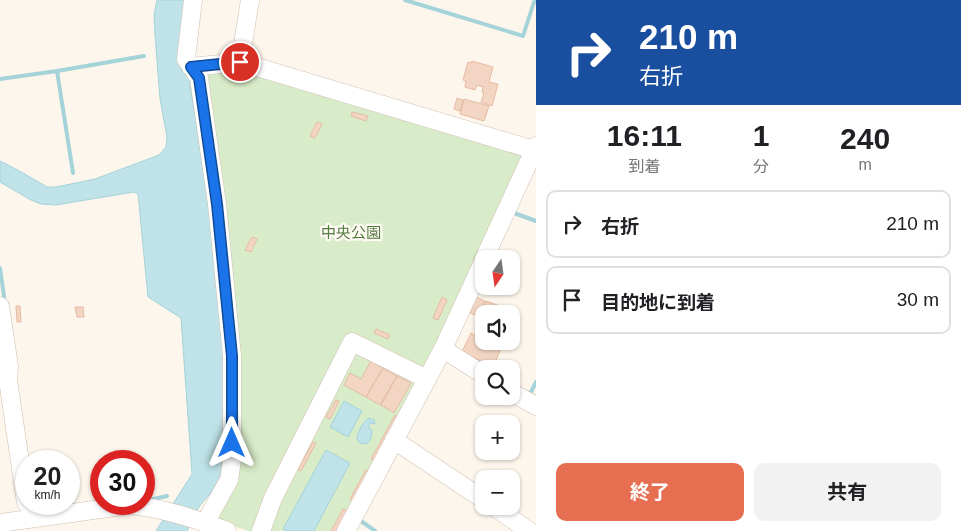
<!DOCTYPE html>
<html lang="ja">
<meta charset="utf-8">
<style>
:root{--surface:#fff;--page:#f2f2f2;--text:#202124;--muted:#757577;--line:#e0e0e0;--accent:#e76f51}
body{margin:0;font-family:Helvetica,"Noto Sans JP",sans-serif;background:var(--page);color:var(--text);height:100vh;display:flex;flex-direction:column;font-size:19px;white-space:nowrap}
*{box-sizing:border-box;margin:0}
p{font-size:16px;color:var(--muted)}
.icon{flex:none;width:28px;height:28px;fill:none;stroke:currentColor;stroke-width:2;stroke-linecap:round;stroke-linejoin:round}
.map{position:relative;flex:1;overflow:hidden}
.details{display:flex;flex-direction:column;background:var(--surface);width:425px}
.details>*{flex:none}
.guide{background:#1a4fa0;color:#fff;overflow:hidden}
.needle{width:32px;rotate:193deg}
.fabs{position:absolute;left:475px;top:250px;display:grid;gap:10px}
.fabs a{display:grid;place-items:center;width:45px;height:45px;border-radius:10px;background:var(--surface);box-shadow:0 1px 4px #0004;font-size:25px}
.speed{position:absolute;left:15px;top:450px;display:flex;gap:10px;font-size:25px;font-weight:700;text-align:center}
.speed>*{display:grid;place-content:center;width:65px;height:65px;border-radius:50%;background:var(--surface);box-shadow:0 1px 4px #0004;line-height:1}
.speed small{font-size:12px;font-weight:400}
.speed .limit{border:8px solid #d22;background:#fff;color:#111}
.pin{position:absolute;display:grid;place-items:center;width:42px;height:42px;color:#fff;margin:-21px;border:2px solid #fff;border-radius:50%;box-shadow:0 1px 5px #0007}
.me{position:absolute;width:55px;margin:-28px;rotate:0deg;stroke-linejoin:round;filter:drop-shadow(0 0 4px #0008)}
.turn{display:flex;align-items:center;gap:18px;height:105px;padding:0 20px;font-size:22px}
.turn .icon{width:65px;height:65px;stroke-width:2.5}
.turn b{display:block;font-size:35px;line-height:42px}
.eta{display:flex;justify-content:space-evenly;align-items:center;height:85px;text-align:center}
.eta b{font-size:30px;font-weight:700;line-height:35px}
.button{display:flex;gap:10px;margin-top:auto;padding:10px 20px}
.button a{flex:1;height:58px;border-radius:10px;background:var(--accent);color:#fff;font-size:20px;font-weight:700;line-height:58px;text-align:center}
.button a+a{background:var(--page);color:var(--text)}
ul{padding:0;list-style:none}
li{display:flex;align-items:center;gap:15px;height:68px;margin:0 10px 8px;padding:0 10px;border:2px solid var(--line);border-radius:10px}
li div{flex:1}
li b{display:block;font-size:19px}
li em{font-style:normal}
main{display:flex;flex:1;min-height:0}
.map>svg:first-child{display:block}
.green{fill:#d8ecc9}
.water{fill:#bfe3e8;stroke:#a5d3da}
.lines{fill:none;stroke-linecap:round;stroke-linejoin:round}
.stream{stroke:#a5d3da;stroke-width:4}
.building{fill:#f3d5c3;stroke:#e6bba3}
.minor-casing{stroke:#d1beb0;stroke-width:19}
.minor{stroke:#fff;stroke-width:18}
.route-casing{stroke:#114b97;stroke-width:12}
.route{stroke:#1a73e8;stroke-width:9}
.labels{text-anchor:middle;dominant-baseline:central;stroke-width:4.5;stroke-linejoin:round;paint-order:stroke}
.park-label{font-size:15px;fill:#537a41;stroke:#fffaf3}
</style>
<main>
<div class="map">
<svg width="536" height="531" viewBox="0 0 536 531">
<rect width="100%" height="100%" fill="#fdf6ec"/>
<!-- green -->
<path class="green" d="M239,67l286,84 -96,215 -88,165h-93l-33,-12 17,-40 -28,-409z"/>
<!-- water -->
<path class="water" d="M157,0h30l-6,54v15l8,10c17,106 35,214 35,321 0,25 2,52 -4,76 -4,14 -16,23 -23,34 -4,7 -6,14 -10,21h-31l36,-57 -11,-156 -33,-21 -10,-103 -4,-2 -78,13 -15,-1 -10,-4 -31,-18v-21l16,8 31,18h9l39,-8 64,-24 7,-8 1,-10 -7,-38 -5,-64 -1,-20z
M344,401l18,10 -14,26 -18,-10z
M369,418l5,2 1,4 -5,-1 -1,2v4l3,1 -1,8 -4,6 -7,-1 -3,-4c0,-6 7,-19 12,-21z
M326,450l24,13 -36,68h-26l-5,-2z"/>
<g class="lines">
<!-- stream -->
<path class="stream" d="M405,0l118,36 11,-34h2
M57,71l16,102
M0,79l57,-8 87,-15
M514,213l22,8
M0,268l5,35
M529,396l7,-14
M144,498l10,1 13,-3
M361,521l14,10"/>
</g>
<!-- building -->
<path class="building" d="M472,61l21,6 -4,15 9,2 -6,22 -11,-4 3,-9 -2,-1 1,-5 -6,-2 -2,5 -10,-3 1,-6 -3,-1 5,-18 3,1z
M457,98l6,2 -3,11 -6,-2z
M464,99l25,7 -5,15 -24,-7z
M352,112l16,4 -2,5 -15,-5z
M317,122l5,2 -7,14 -5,-2z
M252,237l5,2 -6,13 -6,-2z
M442,297l5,3 -9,20 -5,-2z
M476,297l9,4 -6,15 -9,-3z
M486,301l14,5 -2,8h-14v10l-6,-2z
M16,306h4l1,16h-4z
M75,307h8l1,10h-7z
M376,329l14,6 -2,4 -14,-6z
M471,333l5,3v-2l7,3 -1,2 2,1v1h3l7,4 -2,2 8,4 -7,16 -20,-10 -1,3 -11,-6z
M371,361l12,7 -17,29 -22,-12 6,-12 11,6z
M383,368l14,8 -17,29 -14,-8z
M397,376l14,7 -17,30 -13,-8z
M336,400l3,1 -9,18 -4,-2z
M395,415l5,3 -24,43 -5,-2z
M313,442l3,1 -15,28 -3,-2z
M366,470l4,2 -16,29 -4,-2z
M343,509l5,3 -11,19h-6z"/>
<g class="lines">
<!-- minor casing -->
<g class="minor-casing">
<path id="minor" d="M193,0l-7,59 13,19 18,126 15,152v104l-3,20 -24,43
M240,62l10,-62
M191,67l49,-5 294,88
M484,259l52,-113
M0,306l9,60 -1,14 5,34 13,89
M443,349l41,26
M511,392l25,14
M394,440l90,60
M493,506l36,25
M0,523l129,-18c35,3 66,14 98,26
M261,531l12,-33 79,-156 75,37
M346,531l97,-182 41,-89"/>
</g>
<!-- minor -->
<use href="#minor" class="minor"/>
</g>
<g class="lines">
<!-- route casing -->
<g class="route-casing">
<path id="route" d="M232,443v-87l-15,-152 -18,-126 -8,-11 49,-5"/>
</g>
<!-- route -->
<use href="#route" class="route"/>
</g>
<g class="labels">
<!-- park labels -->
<g class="park-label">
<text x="351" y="232">中央公園</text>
</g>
</g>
</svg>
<div class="fabs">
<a><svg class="needle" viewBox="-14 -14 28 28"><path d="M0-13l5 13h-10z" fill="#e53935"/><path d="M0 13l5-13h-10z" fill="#757577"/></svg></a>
<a><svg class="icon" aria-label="sound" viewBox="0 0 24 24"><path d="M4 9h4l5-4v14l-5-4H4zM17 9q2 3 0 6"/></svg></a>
<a><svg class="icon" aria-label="search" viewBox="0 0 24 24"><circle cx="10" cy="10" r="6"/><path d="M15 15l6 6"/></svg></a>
<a>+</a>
<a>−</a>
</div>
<div class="speed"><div>20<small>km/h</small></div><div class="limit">30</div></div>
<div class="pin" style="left:240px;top:62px;background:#d93025"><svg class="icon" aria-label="arrive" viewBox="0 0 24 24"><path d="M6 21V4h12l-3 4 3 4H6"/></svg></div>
<svg class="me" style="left:232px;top:443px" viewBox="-20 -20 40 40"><path d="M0-17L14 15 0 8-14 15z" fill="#1a73e8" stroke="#fff" stroke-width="4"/></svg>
</div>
<section class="details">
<div class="guide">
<div class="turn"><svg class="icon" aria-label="right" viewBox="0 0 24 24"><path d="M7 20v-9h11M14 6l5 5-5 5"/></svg><div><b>210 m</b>右折</div></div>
</div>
<div class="eta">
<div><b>16:11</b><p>到着</p></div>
<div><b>1</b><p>分</p></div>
<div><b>240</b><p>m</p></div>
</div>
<ul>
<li><svg class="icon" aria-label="right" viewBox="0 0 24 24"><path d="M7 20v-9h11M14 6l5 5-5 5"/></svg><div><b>右折</b></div><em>210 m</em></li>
<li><svg class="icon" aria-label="arrive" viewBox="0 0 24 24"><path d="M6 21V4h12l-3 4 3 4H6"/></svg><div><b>目的地に到着</b></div><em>30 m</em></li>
</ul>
<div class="button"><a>終了</a><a>共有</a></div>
</section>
</main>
